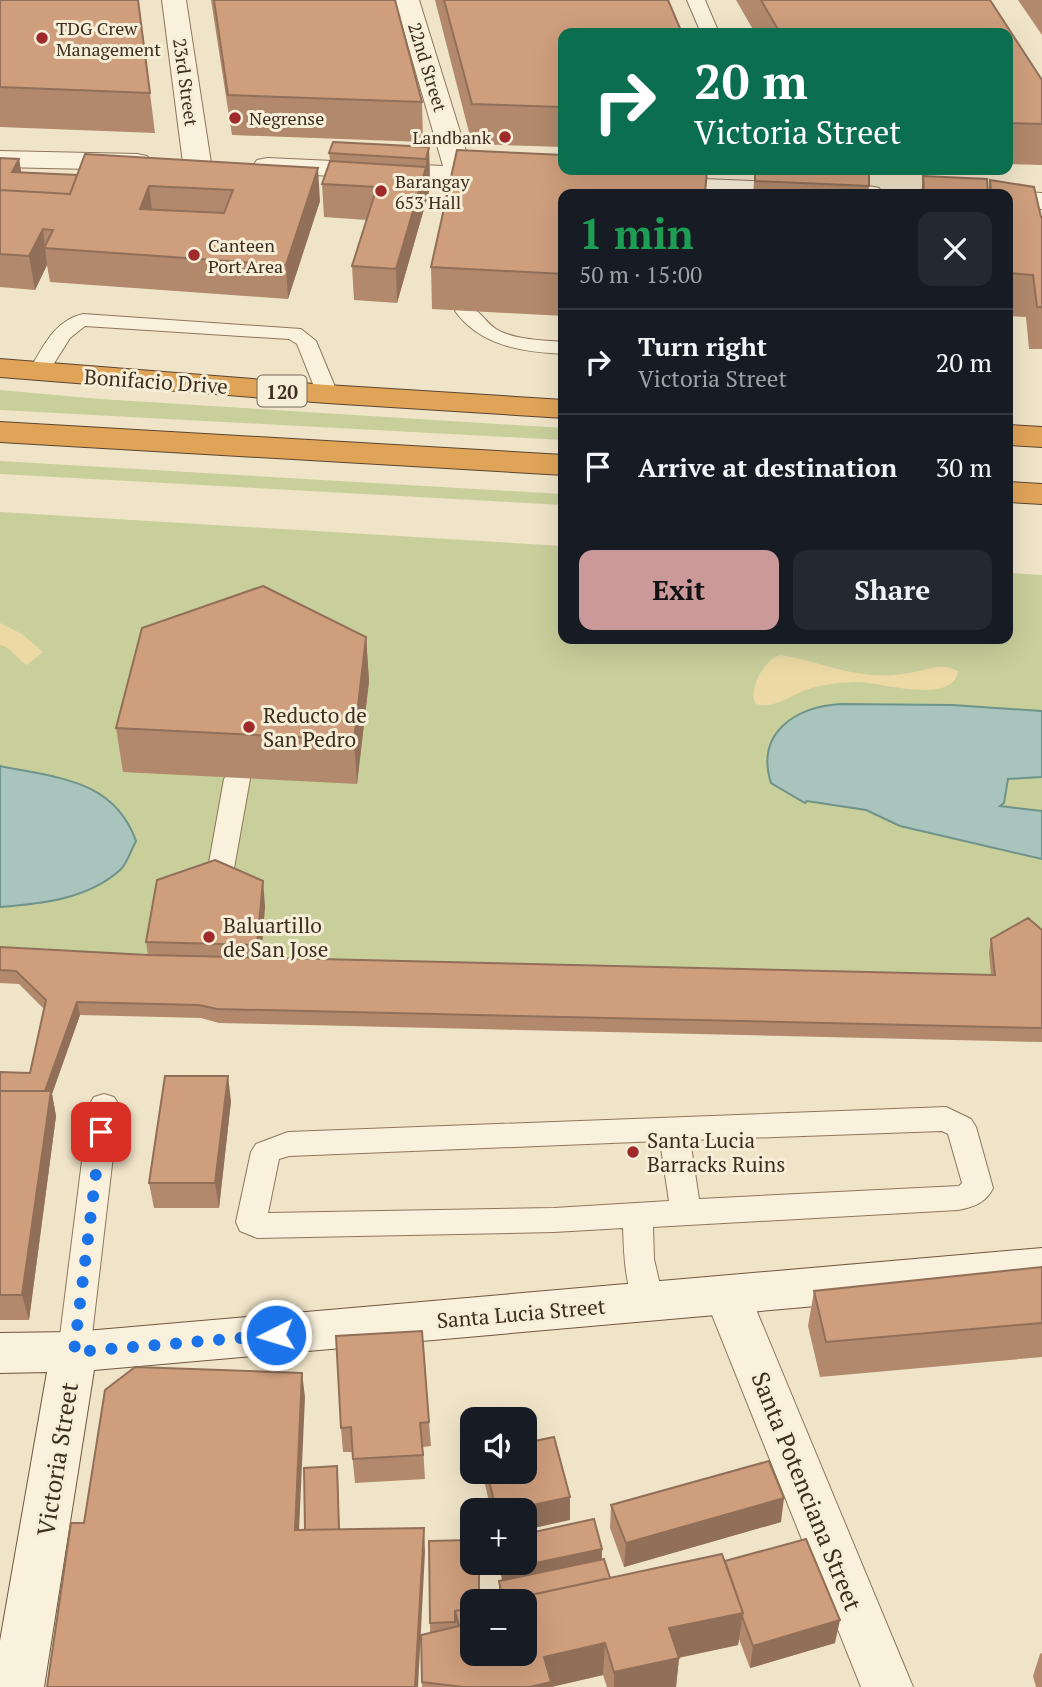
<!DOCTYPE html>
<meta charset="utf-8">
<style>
:root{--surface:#171b24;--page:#242831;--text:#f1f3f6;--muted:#9ea1a6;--line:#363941;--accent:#cc999b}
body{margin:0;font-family:"PT Serif",serif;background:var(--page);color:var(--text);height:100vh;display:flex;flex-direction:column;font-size:26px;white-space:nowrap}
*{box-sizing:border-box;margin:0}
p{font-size:23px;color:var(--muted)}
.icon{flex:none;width:38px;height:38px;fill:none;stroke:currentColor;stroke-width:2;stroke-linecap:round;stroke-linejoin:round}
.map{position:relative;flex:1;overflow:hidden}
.panel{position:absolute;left:558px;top:189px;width:455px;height:455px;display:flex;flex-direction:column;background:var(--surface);border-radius:14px;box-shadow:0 7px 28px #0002}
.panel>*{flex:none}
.banner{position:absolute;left:558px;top:28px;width:455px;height:147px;border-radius:14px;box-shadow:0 7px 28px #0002;background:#0b6e4f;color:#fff;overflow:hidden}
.tools{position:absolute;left:460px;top:1407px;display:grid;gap:14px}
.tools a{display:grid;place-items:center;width:77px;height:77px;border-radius:14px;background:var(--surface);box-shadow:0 7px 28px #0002;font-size:35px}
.pin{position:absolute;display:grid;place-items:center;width:60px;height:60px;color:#fff;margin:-30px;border-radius:14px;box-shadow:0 4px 10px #0006}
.me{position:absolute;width:77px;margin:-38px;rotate:265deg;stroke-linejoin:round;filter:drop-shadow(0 0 5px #0008)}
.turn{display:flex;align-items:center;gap:24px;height:147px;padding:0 21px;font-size:32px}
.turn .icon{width:91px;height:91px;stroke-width:2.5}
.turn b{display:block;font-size:49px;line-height:60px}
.round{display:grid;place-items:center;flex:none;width:74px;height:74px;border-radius:14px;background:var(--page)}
.summary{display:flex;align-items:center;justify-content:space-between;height:119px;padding:0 21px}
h1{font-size:42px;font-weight:800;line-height:52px;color:#1e9e55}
.action{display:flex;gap:14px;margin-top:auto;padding:14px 21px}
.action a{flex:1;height:80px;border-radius:14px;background:var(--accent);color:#111;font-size:28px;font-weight:800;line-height:80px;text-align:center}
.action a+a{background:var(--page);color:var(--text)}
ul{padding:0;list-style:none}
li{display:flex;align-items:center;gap:21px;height:105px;padding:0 21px;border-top:2px solid var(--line)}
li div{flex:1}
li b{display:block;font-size:26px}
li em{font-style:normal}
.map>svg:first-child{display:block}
.green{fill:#c9cf9b}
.sand{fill:#ecd9a5}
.water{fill:#a9c4bc;stroke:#6f938a;stroke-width:2}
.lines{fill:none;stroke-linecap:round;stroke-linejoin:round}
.lane-casing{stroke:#8d765c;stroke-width:2}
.street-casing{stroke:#8d765c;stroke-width:2}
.secondary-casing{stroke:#6f573f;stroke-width:2}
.highway-casing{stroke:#5b4430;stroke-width:2}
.lane{fill:#faf1dc;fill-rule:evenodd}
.street{fill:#faf1dc;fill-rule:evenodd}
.secondary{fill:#faf1dc;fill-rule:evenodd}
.highway{fill:#e0a458;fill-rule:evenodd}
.wall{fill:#b2896c}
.shaded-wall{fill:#916f58}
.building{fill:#cf9f7d;stroke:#916f58;stroke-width:2;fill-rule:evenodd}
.route{stroke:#1a73e8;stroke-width:12;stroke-dasharray:0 21.6}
.poi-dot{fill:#9e2a2b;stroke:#f7eed8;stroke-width:2.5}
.labels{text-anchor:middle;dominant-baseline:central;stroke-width:6;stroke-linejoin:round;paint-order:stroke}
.far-poi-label{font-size:18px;fill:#3d2e20;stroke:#f7eed8;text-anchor:start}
.far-street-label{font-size:18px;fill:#3d2e20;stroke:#f7eed8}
.shield{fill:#f7eed8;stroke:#756857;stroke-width:2}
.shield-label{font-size:19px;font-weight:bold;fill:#3d2e20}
.street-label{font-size:21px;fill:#3d2e20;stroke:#f7eed8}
.poi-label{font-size:21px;fill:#3d2e20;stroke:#f7eed8;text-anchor:start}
.near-street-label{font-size:24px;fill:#3d2e20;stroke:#f7eed8}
</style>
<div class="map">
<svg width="1042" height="1687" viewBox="0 0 1042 1687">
<rect width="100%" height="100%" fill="#f0e4c8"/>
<!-- green -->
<path class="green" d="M0,390l100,9 463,29v12l-563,-30z
M0,461l563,33v11l-563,-31z
M0,512l563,34 1,93h444v-66l34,2v371l-50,42 -992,-27z"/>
<!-- sand -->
<path class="sand" d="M0,623l22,11 21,18 -16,13c-10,-5 -15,-18 -27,-20z
M780,655c48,8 79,27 130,18 19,-3 28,-11 48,-2 -4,34 -76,12 -98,11 -16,0 -33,2 -48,6 -19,5 -37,22 -56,16 -9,-14 8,-44 24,-49z"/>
<!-- water -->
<path class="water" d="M841,704l111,1 90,6v66l-34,2 -4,24 -4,3 42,5v48l-142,-33 -34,-16 -59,-9 -2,2 -34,-20c-16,-50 25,-77 70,-79z
M0,766c57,12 114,13 136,75 -5,9 -9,23 -16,29 -32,29 -79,34 -120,37z"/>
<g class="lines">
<!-- lane casing -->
<g class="lane-casing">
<path id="lane" d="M687,0h18l14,33h-18z
M465,305c14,3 20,17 31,24 18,11 47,11 68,13v12c-41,-2 -84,-8 -109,-43l3,-4z
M83,314l218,15 15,12 22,53 -3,5h-16l-22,-55 -8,-5 -204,-13 -15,12 -24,38h-14l-4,-4c15,-24 25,-51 55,-58z
M237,770l9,3 4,6 -19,106 -4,7 -9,3 -9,-3 -4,-7 19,-106 4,-6z
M104,1094l10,3 5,8 -29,247 -5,10 -11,4 -11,-4 -5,-10 31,-247 5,-8z
M946,1107l25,12 5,8 17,61c-7,15 -20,19 -35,22l-305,17 1,32 10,43 -5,9 -11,4 -11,-4c-12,-25 -13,-55 -14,-83l-69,4 -297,6 -17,-7 -4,-9 15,-70 5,-8 32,-12zM942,1131l6,3 14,49 -3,3 -260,13 -9,-59zM660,1141l9,60 -115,7 -286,5 11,-54 10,-3z"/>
</g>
<!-- street casing -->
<g class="street-casing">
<path id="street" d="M162,0h24l25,163 -4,6 -10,2 -10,-2 -4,-6z
M395,0h24l52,167 43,4 4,6 -4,6 -10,2 -247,-13 -4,-6 4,-6 10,-2 176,8z
M0,151l137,3 10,2 4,6 -4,6 -10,2 -137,-3z
M655,177l214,9 10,2 4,6h-207l-31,-3 -4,-6 4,-6z
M1008,191l34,2v16l-34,-2v-13h-11z
M727,1276l16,5 7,14 163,392h-52l-157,-392 7,-14z"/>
</g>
<!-- secondary casing -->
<g class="secondary-casing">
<path id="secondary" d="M1042,1248v38l-948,84 -50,317h-44v-46l47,-269 -47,1v-40l74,-1z"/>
</g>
<!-- highway casing -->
<g class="highway-casing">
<path id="highway" d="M0,359l327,26 237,15v18l-237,-15 -327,-26z
M0,422l564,33v20l-564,-33z
M1008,425l34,2v20l-34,-2z
M1008,482l34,2v20l-34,-2z"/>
</g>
<!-- lane -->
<use href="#lane" class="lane"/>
<!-- street -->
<use href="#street" class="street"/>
<!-- secondary -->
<use href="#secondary" class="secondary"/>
<!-- highway -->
<use href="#highway" class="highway"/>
</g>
<!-- wall -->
<path class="wall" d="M0,0l150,93 5,40 -155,-6z
M211,0h184l27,102 1,40 -191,-7z
M435,0h233l-104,33v114l-92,-3z
M736,0h254l52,80v85l-34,-1v-131h-253z
M1018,0h24v35z
M429,147l1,41 -33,115 -43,-3 -2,-34 15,-46 -43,-3 -2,-33 8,-23 -1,-8z
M85,154l235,47 -32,98 -238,-17 -3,-17 -12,25 -35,-3v-129l19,1 2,13 56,3z
M755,170l114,16 -1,8h-115z
M923,176l65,18h-67z
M990,180l52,37v132h-13l-3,-32 -18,-1v-122h-20z
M564,194v122l-132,-7 -1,-42z
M366,637l3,44 -12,103 -234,-12 -7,-44z
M265,906l-4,51 730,18 -2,-22 2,-14 51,-9v112l-823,-19 -18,-5 -121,-3 -28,79 4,22 -27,204h-29v-248l30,1 14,-64 -25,-25 -19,-1v-36l148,8 -2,-13z
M231,1101l-12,107h-65l-5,-25z
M1042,1267v90l-222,20 -12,-51 6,-35z
M429,1422l2,24 -8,1 2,32 -70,4 -3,-31h-9l-2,-24z
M482,1472h43l45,25v23l-45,-10h-34z
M611,1505l170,17 -157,45 -14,-39z
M429,1541l43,113 29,-53 -2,-8v-12l3,-1 -5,-17h28l77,-14v10l8,19 115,-17 110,82 -85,25 -11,-29 -1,6 -59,13 -3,29h-69l-4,-12 -52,12h-129l-1,-52 9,-2z
M1042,1653v34h-6l-3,-11 7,-22z"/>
<!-- shaded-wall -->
<path class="shaded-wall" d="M429,147l1,41 -33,115 -1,-34 30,-102v-8z
M19,159l4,24 -11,-11z
M318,168l2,33 -32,98 -2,-34z
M149,186l4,33 -13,-10z
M43,229l4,36 -12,25 -6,-34z
M366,637l3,44 -12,103 -3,-44z
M263,881l2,25 -5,64 -3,-25z
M77,1002l3,13 -28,79 4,22 -27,204 -7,-25 20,-195z
M228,1076l3,25 -12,107 -4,-25z
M302,1373l3,24 -7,157 -3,-24z
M337,1466l1,12 2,68 -1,-13z
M570,1497v23l-45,10v-20h-16z
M784,1498l-3,24 -157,45 2,-24z
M424,1528l1,24 -7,135h-3z
M602,1549l-1,12 -99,21v-12z
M743,1613l-5,32 -72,15 3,-32z
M840,1620l-5,23 -85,25 3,-22z
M605,1643l-2,32 -52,12h-21l14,-30z
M679,1658l-3,29h-62v-15z"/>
<!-- building -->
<path class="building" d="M0,0h138l12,93 -150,-6z
M214,0h181l27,102 -194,-7z
M444,0h224l14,33h-118v74l-92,-3z
M761,0h229l52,80v44l-34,-1v-90h-228z
M333,142l96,5 -3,12 -97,-6z
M457,150l107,5v15h143l-2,24h-141v80l-133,-7z
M85,154l233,14 -32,97 -242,-17 9,-18 -10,-1 -14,27 -29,-2v-64l70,4zM149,186l84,4 -9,23 -84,-4z
M0,158l19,1 -7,13 65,3 -7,19 -70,-4z
M330,161l96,6 -30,102 -44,-3 25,-79 -55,-3z
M755,170h71l43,2v14l-114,-5z
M923,176l64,3 1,15h-64z
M990,180l44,7 7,30h1v90h-5l-4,-32 -25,-2v-79h-17z
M263,586l103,51 -12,103 -238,-12 26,-100z
M215,860l48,21 -6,64 -111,-3 11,-62z
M1028,918l14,12v98l-825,-19 -18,-4 -122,-3 -32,89h-45v-19l30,1 16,-73 -30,-29 -16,-1v-23l148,8 847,20 -4,-36z
M165,1076h63l-13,107h-66z
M0,1091h51l-29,204h-22z
M1042,1267v56l-216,19 -12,-51z
M422,1331l7,91 -9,1 3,32 -70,4 -2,-32 -10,1 -5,-92z
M135,1367l167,6 -7,157 129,-2 -9,159h-368l24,-164h13l21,-133z
M554,1437l16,60 -61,13h-13l-9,-38h38v-29z
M769,1461l15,37 -158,45 -15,-38z
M337,1466l2,64h-34l-1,-62z
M594,1519l8,30 -100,21 -2,-7h25v-29z
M806,1539l34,81 -87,26 -11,-30 1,-3 -18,-52z
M472,1540v23h7v38h-7v7l-17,3v11l-25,1 -1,-82z
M722,1554l21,59 -74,15 10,30 -65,14 -9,-29 -61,14 7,25 -21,5h-67l-41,-5 -1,-47 38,-9 -4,-15 17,-3v46h53v-53h-23z
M604,1559l6,19 -107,23 -4,-20z"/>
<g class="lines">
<!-- route -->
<path class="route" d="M101,1132l-27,220 202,-17"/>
</g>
<!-- markers -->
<g class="poi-dot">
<circle cx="42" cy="38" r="7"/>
<circle cx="235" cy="118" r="7"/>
<circle cx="505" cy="137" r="7"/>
<circle cx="381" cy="191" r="7"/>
<circle cx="194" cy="255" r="7"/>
<circle cx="249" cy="727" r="7"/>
<circle cx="209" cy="937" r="7"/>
<circle cx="633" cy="1152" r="7"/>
</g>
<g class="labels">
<!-- far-poi labels -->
<g class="far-poi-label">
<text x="56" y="28">TDG Crew<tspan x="56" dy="21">Management</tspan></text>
<text x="249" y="118">Negrense</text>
<text x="491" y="137" text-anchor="end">Landbank</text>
<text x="395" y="181">Barangay<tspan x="395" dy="21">653 Hall</tspan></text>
<text x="208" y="245">Canteen<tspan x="208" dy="21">Port Area</tspan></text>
</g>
<!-- far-street labels -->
<g class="far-street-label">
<text transform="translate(428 67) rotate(73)">22nd Street</text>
<text transform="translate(186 82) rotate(82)">23rd Street</text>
</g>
<!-- shield labels -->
<rect class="shield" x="257.5" y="375.5" width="49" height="31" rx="5"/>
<g class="shield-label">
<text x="282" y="391">120</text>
</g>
<!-- street labels -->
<g class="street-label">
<text transform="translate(156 381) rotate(4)">Bonifacio Drive</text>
<text transform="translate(521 1313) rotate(-5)">Santa Lucia Street</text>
</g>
<!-- poi labels -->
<g class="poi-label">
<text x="263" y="715">Reducto de<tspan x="263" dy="24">San Pedro</tspan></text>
<text x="223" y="925">Baluartillo<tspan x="223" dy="24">de San Jose</tspan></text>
<text x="647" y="1140">Santa Lucia<tspan x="647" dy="24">Barracks Ruins</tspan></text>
</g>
<!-- near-street labels -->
<g class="near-street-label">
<text transform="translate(57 1459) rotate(-81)">Victoria Street</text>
<text transform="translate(807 1491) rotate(68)">Santa Potenciana Street</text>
</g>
</g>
</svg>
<div class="tools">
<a><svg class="icon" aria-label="sound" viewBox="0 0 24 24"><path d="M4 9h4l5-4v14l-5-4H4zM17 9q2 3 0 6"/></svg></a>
<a>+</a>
<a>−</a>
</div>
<div class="pin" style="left:101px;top:1132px;background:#d93025"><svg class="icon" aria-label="arrive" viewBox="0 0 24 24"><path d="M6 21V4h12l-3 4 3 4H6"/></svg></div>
<svg class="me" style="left:276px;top:1335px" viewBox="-20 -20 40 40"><circle r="17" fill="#1a73e8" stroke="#fff" stroke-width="3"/><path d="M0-11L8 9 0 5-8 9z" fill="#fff"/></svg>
<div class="banner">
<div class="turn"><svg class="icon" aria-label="right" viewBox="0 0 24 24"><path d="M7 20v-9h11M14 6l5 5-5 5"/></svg><div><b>20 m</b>Victoria Street</div></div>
</div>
<section class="panel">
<div class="summary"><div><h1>1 min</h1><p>50 m · 15:00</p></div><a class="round"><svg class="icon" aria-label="close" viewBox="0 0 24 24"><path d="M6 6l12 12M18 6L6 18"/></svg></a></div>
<ul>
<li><svg class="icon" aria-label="right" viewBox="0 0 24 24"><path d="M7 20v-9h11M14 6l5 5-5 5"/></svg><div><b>Turn right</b><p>Victoria Street</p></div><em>20 m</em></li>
<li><svg class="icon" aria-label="arrive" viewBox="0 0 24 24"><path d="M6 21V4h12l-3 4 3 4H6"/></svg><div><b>Arrive at destination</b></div><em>30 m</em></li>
</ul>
<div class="action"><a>Exit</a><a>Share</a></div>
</section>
</div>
